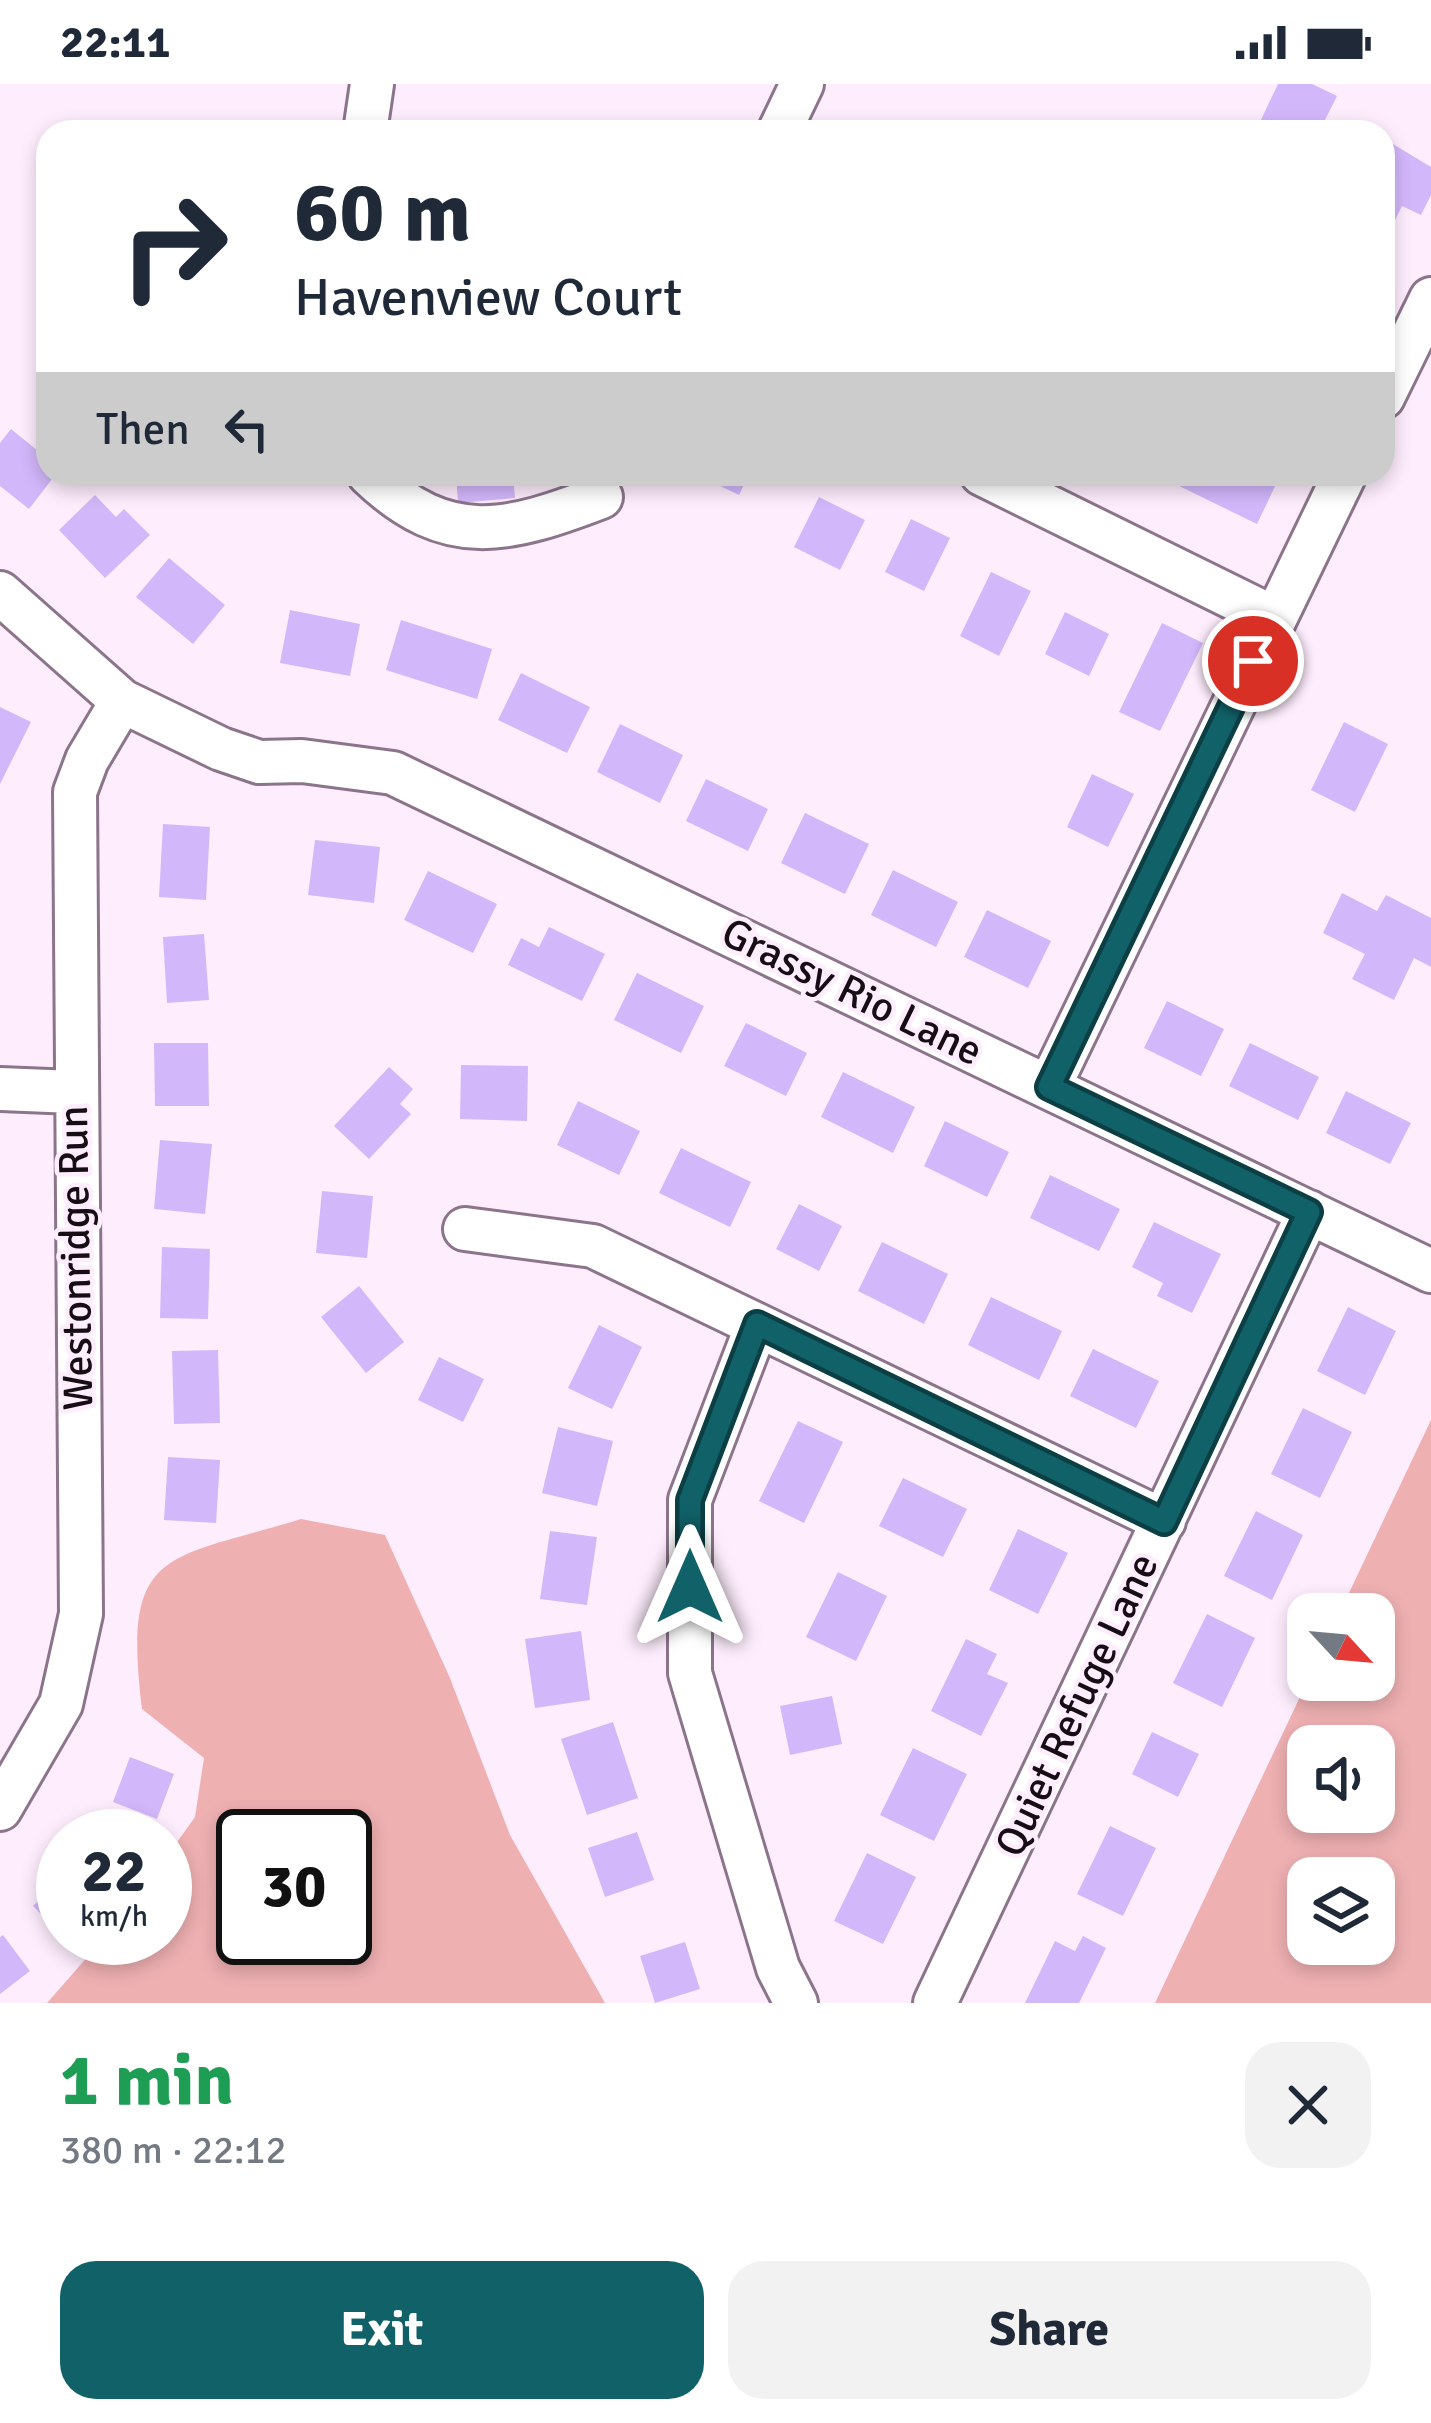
<!DOCTYPE html>
<meta charset="utf-8">
<style>
:root{--surface:#fff;--page:#f2f2f3;--text:#1f2937;--muted:#747a83;--accent:#116168}
body{margin:0;font-family:Signika,sans-serif;background:var(--page);color:var(--text);height:100vh;display:flex;flex-direction:column;font-size:45px;white-space:nowrap}
*{box-sizing:border-box;margin:0}
p{font-size:39px;color:var(--muted)}
.icon{flex:none;width:66px;height:66px;fill:none;stroke:currentColor;stroke-width:2;stroke-linecap:round;stroke-linejoin:round}
.map{position:relative;height:1919px;overflow:hidden}
.sheet{display:flex;flex-direction:column;background:var(--surface);flex:1}
.sheet>*{flex:none}
.guide{position:absolute;left:36px;top:36px;width:1359px;height:366px;border-radius:36px;box-shadow:0 6px 18px #0003;background:#fff;color:var(--text);overflow:hidden}
.needle{width:78px;rotate:116deg}
.controls{position:absolute;left:1287px;top:1509px;display:grid;gap:24px}
.controls a{display:grid;place-items:center;width:108px;height:108px;border-radius:24px;background:var(--surface);box-shadow:0 6px 18px #0003;font-size:60px}
.speed{position:absolute;left:36px;top:1725px;display:flex;gap:24px;font-size:60px;font-weight:700;text-align:center}
.speed>*{display:grid;place-content:center;width:156px;height:156px;border-radius:50%;background:var(--surface);box-shadow:0 6px 18px #0003;line-height:1}
.speed small{font-size:30px;font-weight:400}
.speed .limit{border:6px solid #111;border-radius:18px;background:#fff;color:#111}
.pin{position:absolute;display:grid;place-items:center;width:102px;height:102px;color:#fff;margin:-51px;border:6px solid #fff;border-radius:50%;box-shadow:0 3px 12px #0007}
.me{position:absolute;width:132px;margin:-66px;rotate:0deg;stroke-linejoin:round;filter:drop-shadow(0 0 9px #0008)}
.turn{display:flex;align-items:center;gap:42px;height:252px;padding:0 60px;font-size:54px}
.turn .icon{width:156px;height:156px;stroke-width:2.5}
.turn b{display:block;font-size:84px;line-height:102px}
.then{display:flex;align-items:center;height:114px;padding:0 60px;background:#0003;gap:24px;font-size:45px}
.round{display:grid;place-items:center;flex:none;width:126px;height:126px;border-radius:36px;background:var(--page)}
.head{display:flex;align-items:center;justify-content:space-between;height:204px;padding:0 60px}
h1{font-size:72px;font-weight:800;line-height:90px;color:#1e9e55}
.action{display:flex;gap:24px;margin-top:auto;padding:24px 60px}
.action a{flex:1;height:138px;border-radius:36px;background:var(--accent);color:#fff;font-size:48px;font-weight:800;line-height:138px;text-align:center}
.action a+a{background:var(--page);color:var(--text)}
.status{display:flex;justify-content:space-between;align-items:center;height:84px;padding:0 60px;background:var(--surface);direction:ltr}
.status svg{height:33px;fill:currentColor}
.map>svg:first-child{display:block}
.green{fill:#efb0b2;fill-rule:evenodd}
.building{fill:#d3b7fb}
.lines{fill:none;stroke-linecap:round;stroke-linejoin:round}
.minor-casing{stroke:#8c748b;stroke-width:48}
.minor{stroke:#fff;stroke-width:42}
.route-casing{stroke:#0b3f44;stroke-width:30}
.route{stroke:#116168;stroke-width:21}
.labels{text-anchor:middle;dominant-baseline:central;stroke-width:9;stroke-linejoin:round;paint-order:stroke}
.street-label{font-size:42px;fill:#160d15;stroke:#feedfd}
</style>
<div class="status"><b>22:11</b><svg viewBox="0 0 49 12"><path d="M0 12V9h3v3zM5 12V6h3v6zM10 12V3h3v9zM15 12V0h3v12zM26 1h20v11H26zM47 4h2v5h-2z"/></svg></div>
<div class="map">
<svg width="1431" height="1919" viewBox="0 0 1431 1919">
<rect width="100%" height="100%" fill="#feedfd"/>
<!-- green -->
<path class="green" d="M1431,1336v583h-276l153,-323h66v-66h-35zM1308,1662h66v66h-66zM1308,1794h66v66h-66z
M301,1435l84,16 65,143 60,157 95,168h-558l57,-65h61v-79l30,-42 9,-59 -62,-49c-20,-162 22,-148 159,-190zM243,1752h102v102h-102z"/>
<!-- building -->
<path class="building" d="M1278,0h34l25,12 -18,36h-49l-12,-6z
M1383,54l48,29v28l-10,20 -19,-9 -15,31 -4,-2z
M11,345l37,30v15h8l-27,35 -29,-23v-43z
M456,390h57l2,24 -57,5z
M695,390h54l-10,21z
M1175,390h95l9,4 -22,46 -86,-42z
M95,411l21,22 8,-8 26,26 -45,43 -46,-48z
M819,413l46,23 -25,50 -46,-23z
M911,435l39,19 -26,53 -39,-19z
M169,474l56,47 -32,39 -57,-47z
M991,488l40,19 -32,65 -39,-20z
M290,526l70,14 -10,52 -70,-13z
M1065,528l44,22 -20,42 -44,-22z
M401,536l91,29 -15,50 -91,-29z
M1162,539l41,20 -43,88 -41,-19z
M521,589l69,34 -23,46 -69,-33z
M0,623l31,15 -31,62z
M1344,638l44,22 -33,68 -44,-22z
M620,640l63,31 -23,48 -63,-31z
M1092,690l42,20 -26,53 -41,-20z
M706,695l62,30 -20,42 -62,-30z
M805,729l64,31 -24,50 -64,-31z
M163,740l47,3 -4,73 -47,-3z
M315,756l65,7 -6,56 -66,-8z
M893,786l65,32 -22,45 -65,-32z
M428,787l69,33 -24,49 -69,-33z
M1342,809l35,18 9,-16 45,23v49l-17,-9 -20,42 -42,-21 13,-25 -42,-21z
M987,826l64,31 -23,47 -64,-31z
M549,843l56,27 -23,47 -74,-36 13,-27 18,9z
M204,850l5,66 -42,3 -4,-66z
M637,889l67,33 -23,47 -67,-33z
M1167,917l57,28 -23,47 -57,-28z
M746,939l61,30 -21,43 -62,-30z
M154,959h54l1,63h-54z
M1250,959l69,34 -21,43 -69,-34z
M461,981l67,1 -1,55 -67,-2z
M389,983l24,22 -13,15 11,10 -42,45 -35,-33z
M843,988l72,35 -22,46 -72,-36z
M1346,1007l65,32 -21,41 -64,-31z
M578,1017l62,30 -21,44 -62,-30z
M945,1037l64,31 -22,45 -63,-31z
M160,1056l52,4 -7,70 -51,-5z
M681,1064l70,34 -21,45 -71,-34z
M1050,1091l70,34 -21,42 -69,-33z
M322,1107l51,5 -6,62 -51,-5z
M799,1120l43,22 -23,45 -43,-22z
M1154,1138l67,32 -29,59 -35,-17 6,-13 -31,-16z
M882,1158l66,32 -24,50 -66,-33z
M162,1163l48,2 -2,70 -48,-1z
M359,1202l45,56 -38,31 -45,-56z
M991,1213l71,34 -23,49 -71,-35z
M1348,1223l48,24 -31,64 -48,-24z
M599,1241l43,22 -30,62 -44,-21z
M1093,1265l66,32 -23,47 -66,-32z
M218,1266l2,73 -46,1 -2,-73z
M439,1273l45,22 -21,43 -45,-22z
M1303,1324l49,24 -32,66 -49,-24z
M798,1337l45,21 -39,81 -45,-22z
M558,1343l55,14 -16,65 -55,-13z
M168,1373l52,3 -4,63 -52,-3z
M903,1394l64,31 -24,48 -64,-31z
M1256,1427l47,24 -31,65 -48,-24z
M1018,1445l50,24 -30,61 -49,-24z
M550,1447l47,6 -10,68 -47,-6z
M838,1488l49,24 -31,65 -50,-24z
M1207,1530l48,24 -33,69 -49,-24z
M581,1547l9,69 -55,8 -10,-69z
M966,1555l31,15 -10,20 21,9 -27,53 -50,-25z
M832,1612l10,48 -52,11 -10,-49z
M613,1638l25,76 -51,17 -26,-76z
M1152,1648l47,22 -21,43 -46,-23z
M913,1664l54,26 -33,67 -54,-26z
M130,1673l44,17 -17,45 -44,-17z
M1110,1742l46,22 -33,68 -46,-22z
M637,1748l17,48 -49,17 -17,-49z
M867,1769l49,24 -33,67 -49,-23z
M63,1792v60l-30,-30z
M3,1851l27,36 -30,23v-57z
M1083,1852l23,12 -27,55h-54l30,-62 20,10z
M685,1858l15,47 -45,14 -15,-47z"/>
<g class="lines">
<!-- minor casing -->
<g class="minor-casing">
<path id="minor" d="M365,48l7,-48
M779,48l23,-48
M1383,313l48,-98
M369,390c79,76 140,58 232,23
M982,390l292,144
M0,509l122,108 99,48 38,13 43,-1 91,12 1038,498
M1049,1003l296,-613
M0,1005l74,3
M465,1145l128,17 571,275
M757,1241l-67,175v173l88,295 18,35
M0,1725l61,-105 20,-90 -6,-822 12,-32 35,-59
M935,1919l374,-791"/>
</g>
<!-- minor -->
<use href="#minor" class="minor"/>
</g>
<g class="lines">
<!-- route casing -->
<g class="route-casing">
<path id="route" d="M690,1503v-87l67,-176 407,198 145,-310 -260,-125 204,-426"/>
</g>
<!-- route -->
<use href="#route" class="route"/>
</g>
<g class="labels">
<!-- street labels -->
<g class="street-label">
<text transform="translate(852 908) rotate(26)">Grassy Rio Lane</text>
<text transform="translate(76 1174) rotate(-91)">Westonridge Run</text>
<text transform="translate(1077 1621) rotate(-65)">Quiet Refuge Lane</text>
</g>
</g>
</svg>
<div class="controls">
<a><svg class="needle" viewBox="-14 -14 28 28"><path d="M0-13l5 13h-10z" fill="#e53935"/><path d="M0 13l5-13h-10z" fill="#747a83"/></svg></a>
<a><svg class="icon" aria-label="sound" viewBox="0 0 24 24"><path d="M4 9h4l5-4v14l-5-4H4zM17 9q2 3 0 6"/></svg></a>
<a><svg class="icon" aria-label="layers" viewBox="0 0 24 24"><path d="M12 4l9 5-9 5-9-5zM3 14l9 5 9-5"/></svg></a>
</div>
<div class="speed"><div>22<small>km/h</small></div><div class="limit">30</div></div>
<div class="pin" style="left:1253px;top:577px;background:#d93025"><svg class="icon" aria-label="arrive" viewBox="0 0 24 24"><path d="M6 21V4h12l-3 4 3 4H6"/></svg></div>
<svg class="me" style="left:690px;top:1503px" viewBox="-20 -20 40 40"><path d="M0-17L14 15 0 8-14 15z" fill="#116168" stroke="#fff" stroke-width="4"/></svg>
<div class="guide">
<div class="turn"><svg class="icon" aria-label="right" viewBox="0 0 24 24"><path d="M7 20v-9h11M14 6l5 5-5 5"/></svg><div><b>60 m</b>Havenview Court</div></div>
<div class="then">Then<svg class="icon" aria-label="left" viewBox="0 0 24 24"><path d="M17 20v-9H6M10 6l-5 5 5 5"/></svg></div>
</div>
</div>
<section class="sheet">
<div class="head"><div><h1>1 min</h1><p>380 m · 22:12</p></div><a class="round"><svg class="icon" aria-label="close" viewBox="0 0 24 24"><path d="M6 6l12 12M18 6L6 18"/></svg></a></div>
<div class="action"><a>Exit</a><a>Share</a></div>
</section>
